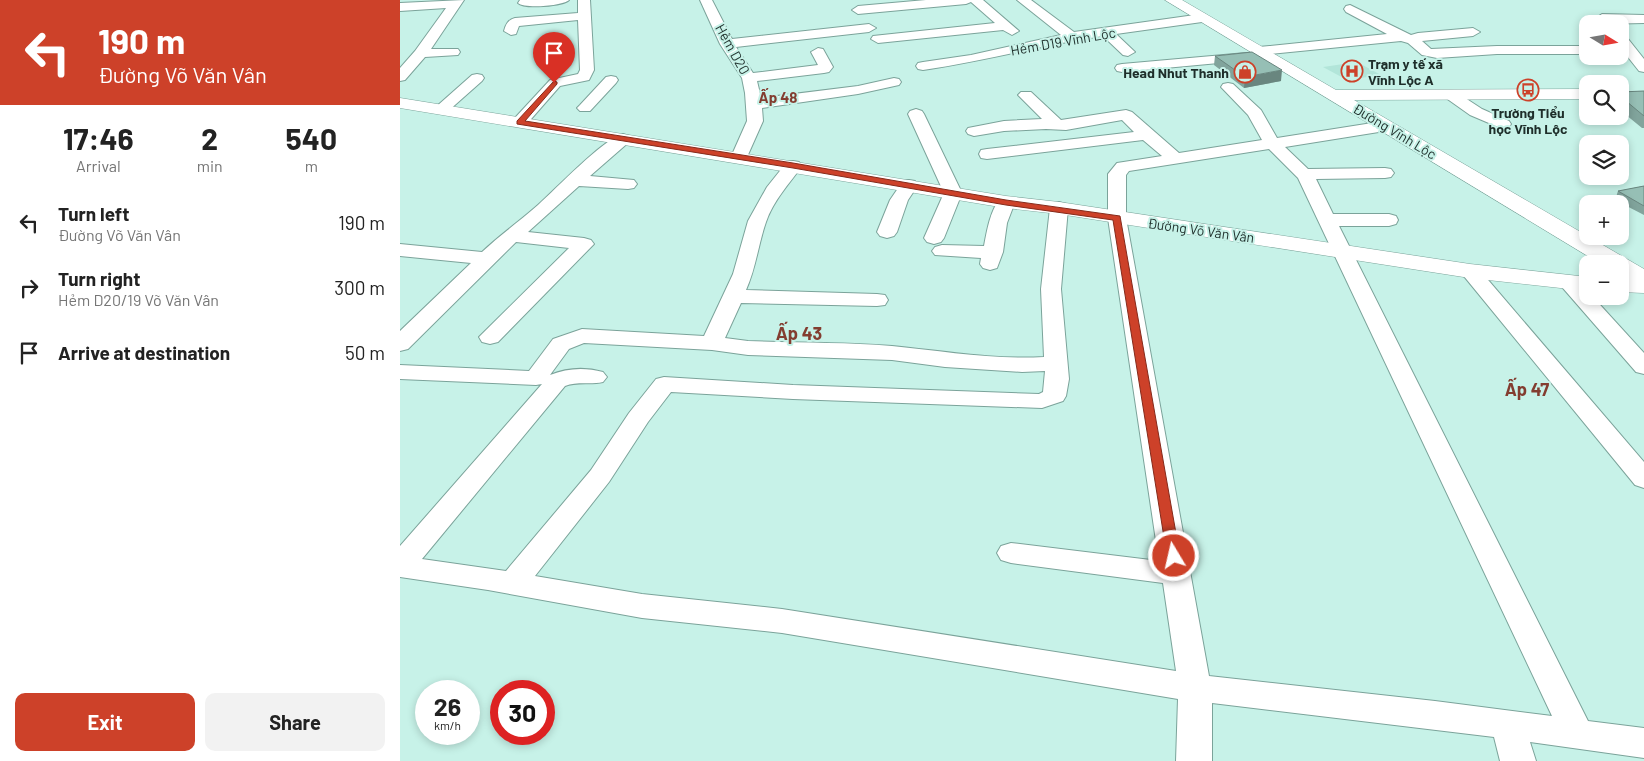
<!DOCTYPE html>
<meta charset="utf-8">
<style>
:root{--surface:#fff;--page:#f2f2f2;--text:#222;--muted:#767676;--accent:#cd4129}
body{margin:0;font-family:Barlow,sans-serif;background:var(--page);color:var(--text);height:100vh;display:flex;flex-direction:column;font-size:19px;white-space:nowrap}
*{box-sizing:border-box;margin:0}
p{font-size:16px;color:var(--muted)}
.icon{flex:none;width:28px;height:28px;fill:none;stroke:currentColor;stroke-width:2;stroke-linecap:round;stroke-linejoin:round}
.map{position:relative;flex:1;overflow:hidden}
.details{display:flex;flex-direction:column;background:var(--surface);width:400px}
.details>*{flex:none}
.guide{background:#cd4129;color:#fff;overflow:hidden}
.needle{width:32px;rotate:101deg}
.fabs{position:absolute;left:1179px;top:15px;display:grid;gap:10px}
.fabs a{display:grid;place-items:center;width:50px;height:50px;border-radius:10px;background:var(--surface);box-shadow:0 2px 8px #0003;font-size:25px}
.speed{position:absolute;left:15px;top:680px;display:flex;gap:10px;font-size:25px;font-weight:700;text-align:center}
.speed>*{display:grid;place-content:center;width:65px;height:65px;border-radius:50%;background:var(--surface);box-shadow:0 2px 8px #0003;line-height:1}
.speed small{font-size:12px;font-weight:400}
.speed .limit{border:8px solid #d22;background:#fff;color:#111}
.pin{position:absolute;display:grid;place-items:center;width:42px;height:42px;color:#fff;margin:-51px -21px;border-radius:50% 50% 50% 0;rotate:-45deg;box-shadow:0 0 5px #0007}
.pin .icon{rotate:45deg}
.me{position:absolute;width:55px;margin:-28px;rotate:351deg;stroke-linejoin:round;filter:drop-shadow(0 0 4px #0008)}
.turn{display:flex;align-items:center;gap:18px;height:105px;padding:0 15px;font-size:22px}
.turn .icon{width:65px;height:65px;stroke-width:2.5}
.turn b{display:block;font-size:35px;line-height:42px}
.eta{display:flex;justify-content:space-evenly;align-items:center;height:85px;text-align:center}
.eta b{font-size:30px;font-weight:700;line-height:35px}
.action{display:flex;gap:10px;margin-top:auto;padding:10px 15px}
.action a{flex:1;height:58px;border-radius:10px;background:var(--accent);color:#fff;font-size:20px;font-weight:700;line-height:58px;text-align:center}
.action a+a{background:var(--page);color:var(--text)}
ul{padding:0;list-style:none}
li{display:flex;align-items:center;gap:15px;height:65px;padding:0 15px}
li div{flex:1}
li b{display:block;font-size:19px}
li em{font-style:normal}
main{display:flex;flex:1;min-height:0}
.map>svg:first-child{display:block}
.built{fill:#b2e5d9}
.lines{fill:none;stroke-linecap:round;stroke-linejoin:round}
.minor-casing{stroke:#7ba39a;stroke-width:2}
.tertiary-casing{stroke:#7ba39a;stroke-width:1}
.secondary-casing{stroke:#7ba39a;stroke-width:1}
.minor{fill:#fff;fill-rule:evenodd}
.tertiary{fill:#fff;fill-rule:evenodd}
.secondary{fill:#fff;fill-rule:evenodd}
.wall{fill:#81a49c}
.shaded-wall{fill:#69867f}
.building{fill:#96bfb5;stroke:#69867f}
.route{fill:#cd4129;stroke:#852a1b}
.labels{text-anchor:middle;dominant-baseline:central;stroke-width:4;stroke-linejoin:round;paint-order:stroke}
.far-street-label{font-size:14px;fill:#1e2e2a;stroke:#c7f2e8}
.far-poi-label{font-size:14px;font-weight:bold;fill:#1e2e2a;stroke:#c7f2e8;text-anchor:start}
.far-neighbourhood-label{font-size:15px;font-weight:bold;fill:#833d30;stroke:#c7f2e8}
.neighbourhood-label{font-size:18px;font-weight:bold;fill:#833d30;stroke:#c7f2e8}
</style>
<main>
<section class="details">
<div class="guide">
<div class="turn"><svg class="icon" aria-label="left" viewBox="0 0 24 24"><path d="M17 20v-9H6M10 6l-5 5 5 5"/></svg><div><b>190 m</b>Đường Võ Văn Vân</div></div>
</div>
<div class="eta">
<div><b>17:46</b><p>Arrival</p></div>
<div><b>2</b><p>min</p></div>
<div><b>540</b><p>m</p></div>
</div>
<ul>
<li><svg class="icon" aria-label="left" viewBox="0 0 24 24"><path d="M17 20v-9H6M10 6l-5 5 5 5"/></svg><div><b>Turn left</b><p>Đường Võ Văn Vân</p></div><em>190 m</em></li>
<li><svg class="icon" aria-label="right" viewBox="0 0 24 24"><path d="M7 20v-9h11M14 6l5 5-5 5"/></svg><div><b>Turn right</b><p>Hẻm D20/19 Võ Văn Vân</p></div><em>300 m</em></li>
<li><svg class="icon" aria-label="arrive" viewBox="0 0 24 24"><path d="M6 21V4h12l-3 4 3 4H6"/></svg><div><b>Arrive at destination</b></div><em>50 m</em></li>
</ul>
<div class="action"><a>Exit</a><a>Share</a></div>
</section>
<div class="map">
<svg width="1244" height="761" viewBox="0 0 1244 761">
<rect width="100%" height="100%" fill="#c7f2e8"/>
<!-- built -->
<path class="built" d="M957,62l24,13 -34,5 -24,-13z"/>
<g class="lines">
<!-- minor casing -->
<g class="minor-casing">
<path id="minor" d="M64,0l-33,49h27l2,3 -2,3 -33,2 -20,23 -5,1v-13l15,-17 31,-43 -46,3v-8z
M120,0h49c-6,6 -45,9 -51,3z
M178,0h12l4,70 -5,10 -29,6 -35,40h-12l-2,-3 2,-3 37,-40 28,-6 2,-4 -2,-50 -59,6 -3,8 -5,1 -7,-4c2,-7 4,-11 11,-13l63,-5z
M300,0h12l20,39 137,-15 7,4 -7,4 -133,15 17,26 65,-8 -7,-13 7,-4 5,1 10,18 -4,5 -5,1 -67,8 4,17 97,-12 36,-8 5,1 2,3 -2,3 -41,9 -96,14 1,13 -16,36 -2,4h-12l-2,-4 16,-36 -2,-28 -3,-15 -22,-34z
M526,0h57l36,31 -7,4 -9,-5 -125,13 -7,-4 2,-3 122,-13 -24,-21 -5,2 -108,10 -6,-4 6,-4z
M617,0h14l43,32 128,-18 6,4 -6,4 -86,12 19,18 -7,4 -5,-1 -20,-19c-61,9 -119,25 -180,34l-5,-1 -2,-3 2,-3 5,-1 48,-7 90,-20z
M950,5l61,30 7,-2 55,-5 7,4 -7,4 -51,5 9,8 66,-3h91v8h-91l-60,4 -15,-3 -14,-12 -7,-2 -142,14 -7,-4 7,-4 128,-13 -41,-22 -2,-3 2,-3z
M1202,14l42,1v8l-44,1 -4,-6z
M1220,34l5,1 19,24v13l-5,-1 -19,-24z
M846,53l5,1 2,3 -2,3 -129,12 -5,-1 -2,-3 2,-3 5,-1z
M77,74l5,1 2,3 -2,3 -35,31h-10l-3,-3 3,-3 35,-31z
M211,76l5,1 2,3 -2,3 -26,28h-10l-3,-3 3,-3 26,-28z
M828,83l5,1 28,26 16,28 108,-17 6,2 2,3 -2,3 -6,2 -100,16 23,22 77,-1 6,1 3,4 -3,4 -6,1 -69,1 17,35h56l7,2 2,4 -2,4 -7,2h-50l249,495 56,7v30l-114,-16 6,19h-36l-6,-24 -282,-34v58h-36l2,-62 -396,-66 -140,-15 -154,-28 -88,-13v-31l142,-162 -6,1 -136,-6v-14l129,6 24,-32 29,-10 122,7 29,-62 15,-53 19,-34 20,-25 6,-1 6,1 3,4c-13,18 -29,35 -36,56 -8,23 -10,46 -20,68l131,4 8,1 3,5 -3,5 -8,1 -136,-3 -16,35 23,3c48,2 97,1 144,5 51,5 101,14 152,11l-3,-68 9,-81 2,-4 7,-2 7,2 2,4 -7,81 8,90 -3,17 -3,5 -21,7 -249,-9 -122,-7 -23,30 -39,60 -74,94 107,18 140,15 394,62 -13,-88 -152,-20 -10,-3 -4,-7 4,-7 10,-3 148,18 -51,-343v-44l9,-11 45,-7 -19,-16 -156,19 -6,-1 -2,-4 2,-4 6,-1 147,-17 -12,-12 -56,10 -20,-1 -42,2 -30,5 -6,-2 -2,-3 2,-3 36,-7 38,-2 -24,-24 3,-3h10l30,28 65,-10 6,2 47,41 83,-13 -14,-25 -27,-28 2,-3zM869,149l29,29 254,538 -117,-15 -226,-25 -83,-458v-43l3,-4zM184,343l128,7 36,5 144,5 53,7 77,5 23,-1 -2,21 -4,2 -246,-9 -129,-8 -8,2 -27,34 -38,57 -85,101 -84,-12 143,-173c12,-5 26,-1 38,-4l4,-5 -4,-5c-18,-5 -36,-4 -53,3l19,-26z
M1051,90l5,2 26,17 27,12 2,3 -2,3 -6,2 -33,-14 -24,-17 -3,-3 3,-3z
M516,109l6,2 2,3 38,79 -18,45 -3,4 -7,2 -7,-2 -3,-4 20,-45 -36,-79 2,-3z
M223,134l6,2 2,3 -2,3 -39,34 44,4 3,4 -3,4 -6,1 -49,-3 -51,46 56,6 7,2 3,4 -96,98 -8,2 -8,-2 -3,-5 90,-89 -53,-6 -108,107 -8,2v-20l71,-68 -71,-7v-12l82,8c18,-17 38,-31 56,-47 18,-16 65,-66 85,-71z
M509,180l6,1 3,4 -10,15 -11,32 -3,4 -7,2 -7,-2 -3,-4 13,-32 13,-19z
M606,197l6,1 3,4 -8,21 -4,29 -6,16 -7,2 -7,-2 -3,-4 1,-6 -46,-3 -3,-4 3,-4 7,-2 42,1c3,-16 6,-34 16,-48z
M1070,265l7,2 167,195v26l-9,-3 -172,-210 -3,-4 3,-4z
M1169,277l7,2 12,12v5h4l52,57v21l-8,-2 -74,-85 -3,-4 3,-4z"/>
</g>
<!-- tertiary casing -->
<g class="tertiary-casing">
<path id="tertiary" d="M0,98l606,98 53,6 411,62 118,13v14l-118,-13 -411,-64 -53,-6 -606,-100z
M1220,278l24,1v14l-24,-1z"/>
</g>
<!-- secondary casing -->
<g class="secondary-casing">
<path id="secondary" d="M765,0h17l154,90 252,-1v10l-234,1 290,169v17l-8,-2 -16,-9v-11h-19z"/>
</g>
<!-- minor -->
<use href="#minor" class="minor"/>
<!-- tertiary -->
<use href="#tertiary" class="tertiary"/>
<!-- secondary -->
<use href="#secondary" class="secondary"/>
</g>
<!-- wall -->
<path class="wall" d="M815,56l66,25 -37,7 -30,-23z
M1244,91v37h-2l-22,-18v-18z
M1244,186v29l-29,-15 3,-9z"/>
<!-- shaded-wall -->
<path class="shaded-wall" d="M882,70l-1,11 -37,7 1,-11z"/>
<!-- building -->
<path class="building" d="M852,52l30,18 -37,7 -30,-21z
M1244,91v25l-24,-20v-4z
M1244,186v20l-26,-15z"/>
<!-- route -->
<path class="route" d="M154,81l3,1v2l-32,37 268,42 213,37 114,16 60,340 -2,4h-9l-2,-4 -54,-336 -107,-15 -213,-37 -276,-44v-3z"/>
<!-- icons -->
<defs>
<g id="hospital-ring" transform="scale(1.125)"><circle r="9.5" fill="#c7f2e8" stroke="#cd4129" stroke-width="1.5"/><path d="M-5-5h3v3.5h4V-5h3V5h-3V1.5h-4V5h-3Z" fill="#cd4129"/></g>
<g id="shop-ring" transform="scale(1.125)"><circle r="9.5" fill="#c7f2e8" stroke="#cd4129" stroke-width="1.5"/><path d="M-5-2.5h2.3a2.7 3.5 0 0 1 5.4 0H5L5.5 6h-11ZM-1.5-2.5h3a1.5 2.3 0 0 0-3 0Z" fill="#cd4129"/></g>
<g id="bus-ring" transform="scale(1.125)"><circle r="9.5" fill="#c7f2e8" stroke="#cd4129" stroke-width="1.5"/><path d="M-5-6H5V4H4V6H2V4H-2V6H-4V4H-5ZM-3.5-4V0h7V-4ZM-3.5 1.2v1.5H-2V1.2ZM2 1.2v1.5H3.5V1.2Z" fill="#cd4129"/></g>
</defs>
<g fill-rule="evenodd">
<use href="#hospital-ring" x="952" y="71"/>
<use href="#shop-ring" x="845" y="72"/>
<use href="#bus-ring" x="1128" y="90"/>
</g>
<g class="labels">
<!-- far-street labels -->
<g class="far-street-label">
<text transform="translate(663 41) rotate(-10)">Hẻm D19 Vĩnh Lộc</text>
<text transform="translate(333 49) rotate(61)">Hẻm D20</text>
<text transform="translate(995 131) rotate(31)">Đường Vĩnh Lộc</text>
<text transform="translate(801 230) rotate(8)">Đường Võ Văn Vân</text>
</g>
<!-- far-poi labels -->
<g class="far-poi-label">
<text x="968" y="63">Trạm y tế xã<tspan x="968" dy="16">Vĩnh Lộc A</tspan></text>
<text x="829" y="72" text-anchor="end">Head Nhut Thanh</text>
<text x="1128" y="112" text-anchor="middle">Trường Tiểu<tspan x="1128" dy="16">học Vĩnh Lộc</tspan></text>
</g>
<!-- far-neighbourhood labels -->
<g class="far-neighbourhood-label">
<text x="378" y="97">Ấp 48</text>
</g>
<!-- neighbourhood labels -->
<g class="neighbourhood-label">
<text x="399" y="333">Ấp 43</text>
<text x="1127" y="389">Ấp 47</text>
</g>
</g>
</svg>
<div class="fabs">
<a><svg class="needle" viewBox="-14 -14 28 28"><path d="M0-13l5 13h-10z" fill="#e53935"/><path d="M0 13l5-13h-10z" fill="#767676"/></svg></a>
<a><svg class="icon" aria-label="search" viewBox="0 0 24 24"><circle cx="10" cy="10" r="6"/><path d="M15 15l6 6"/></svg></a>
<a><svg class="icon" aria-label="layers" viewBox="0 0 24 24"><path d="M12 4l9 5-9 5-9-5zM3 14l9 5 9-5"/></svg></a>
<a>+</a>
<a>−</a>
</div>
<div class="speed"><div>26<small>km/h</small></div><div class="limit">30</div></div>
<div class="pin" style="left:154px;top:83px;background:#d93025"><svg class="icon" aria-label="arrive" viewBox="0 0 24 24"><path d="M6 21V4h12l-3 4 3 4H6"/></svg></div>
<svg class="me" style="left:774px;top:556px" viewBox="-20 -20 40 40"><circle r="17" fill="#cd4129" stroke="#fff" stroke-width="3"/><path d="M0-11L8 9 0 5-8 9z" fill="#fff"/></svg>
</div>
</main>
